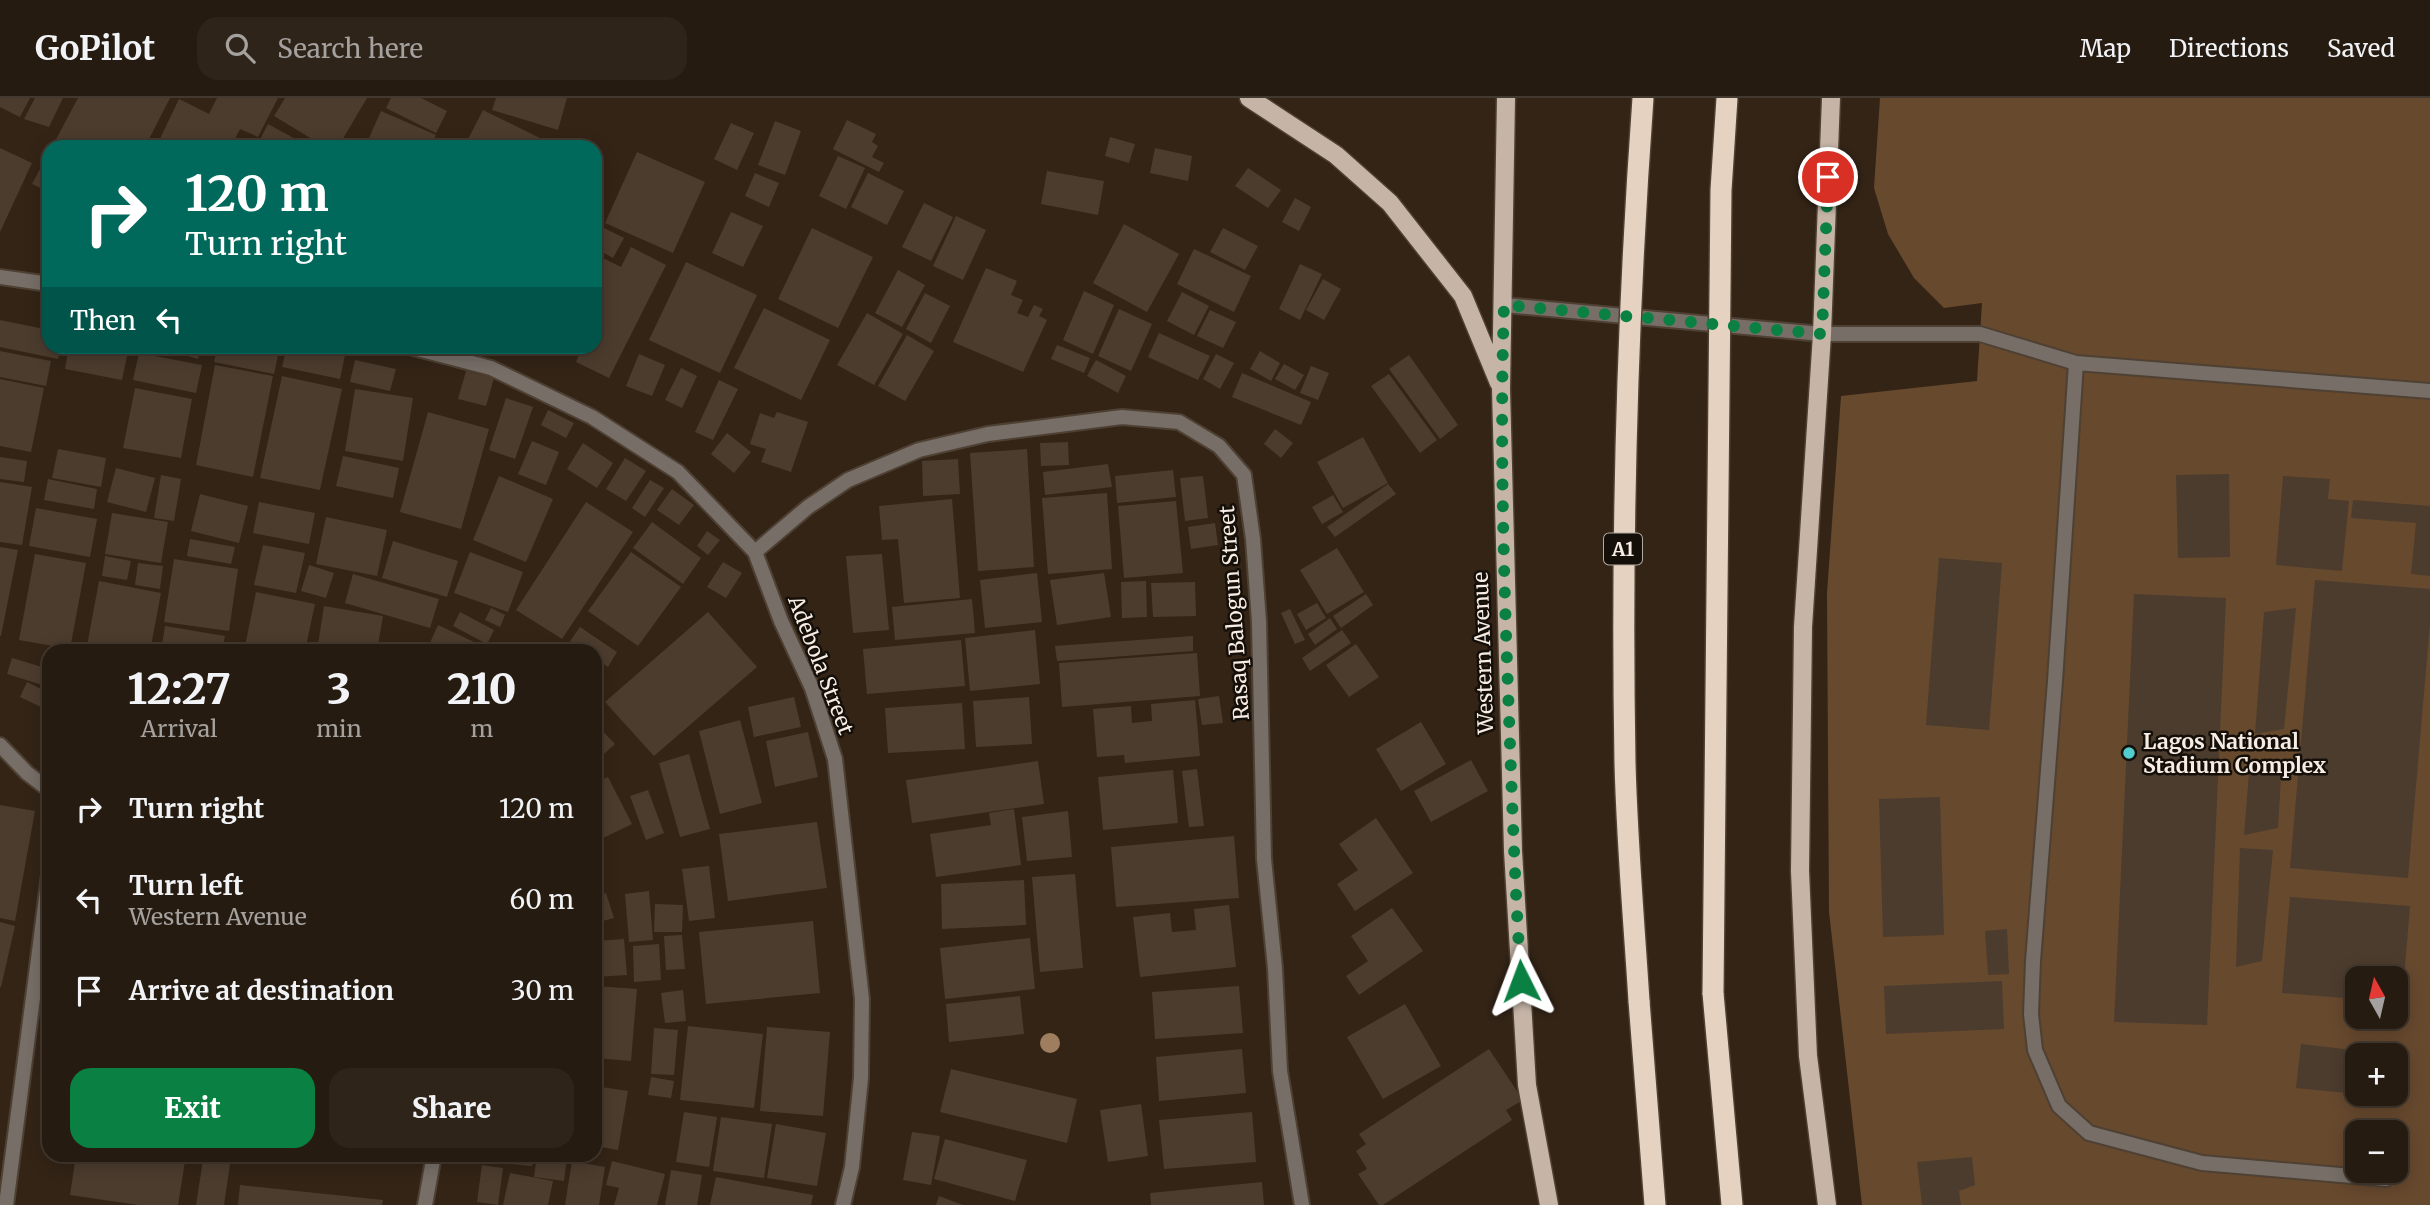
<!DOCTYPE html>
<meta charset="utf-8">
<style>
:root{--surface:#261b10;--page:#2e2419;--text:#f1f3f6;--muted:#a4a19f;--line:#423930;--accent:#0b8043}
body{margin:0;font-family:Merriweather,serif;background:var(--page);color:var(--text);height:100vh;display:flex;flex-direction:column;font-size:26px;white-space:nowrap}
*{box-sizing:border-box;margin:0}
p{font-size:23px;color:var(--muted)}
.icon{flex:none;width:38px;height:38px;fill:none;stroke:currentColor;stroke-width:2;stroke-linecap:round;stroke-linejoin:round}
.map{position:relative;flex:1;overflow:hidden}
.panel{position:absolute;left:42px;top:546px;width:560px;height:518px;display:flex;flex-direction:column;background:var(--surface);border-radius:21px;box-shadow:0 4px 18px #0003,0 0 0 2px var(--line)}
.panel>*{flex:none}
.banner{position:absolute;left:42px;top:42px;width:560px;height:214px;border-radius:21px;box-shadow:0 4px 18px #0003,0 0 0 2px var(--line);background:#00695c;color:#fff;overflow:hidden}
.needle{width:46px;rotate:352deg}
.tools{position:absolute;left:2345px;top:868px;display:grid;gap:14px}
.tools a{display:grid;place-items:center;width:63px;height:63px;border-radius:14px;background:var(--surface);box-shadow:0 4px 18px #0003,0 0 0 2px var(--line);font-size:35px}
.pin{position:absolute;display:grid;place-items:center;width:60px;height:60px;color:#fff;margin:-30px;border:4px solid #fff;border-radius:50%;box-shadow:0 2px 7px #0007}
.me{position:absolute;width:77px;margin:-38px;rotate:357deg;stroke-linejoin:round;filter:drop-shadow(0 0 5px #0008)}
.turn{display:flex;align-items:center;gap:24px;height:147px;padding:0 28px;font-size:32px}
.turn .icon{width:91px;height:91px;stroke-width:2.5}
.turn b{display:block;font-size:49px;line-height:60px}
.then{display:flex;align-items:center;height:66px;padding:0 28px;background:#0003;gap:14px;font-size:26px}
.eta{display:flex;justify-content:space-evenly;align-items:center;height:119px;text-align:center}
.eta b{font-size:42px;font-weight:800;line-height:49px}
.primary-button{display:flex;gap:14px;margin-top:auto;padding:14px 28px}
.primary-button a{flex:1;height:80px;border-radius:21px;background:var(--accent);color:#fff;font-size:28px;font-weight:800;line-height:80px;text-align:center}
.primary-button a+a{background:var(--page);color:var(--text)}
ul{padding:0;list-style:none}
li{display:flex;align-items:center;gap:21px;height:91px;padding:0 28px}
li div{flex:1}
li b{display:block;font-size:26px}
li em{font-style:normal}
header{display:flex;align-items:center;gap:42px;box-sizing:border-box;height:98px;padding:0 35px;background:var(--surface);border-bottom:2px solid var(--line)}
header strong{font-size:33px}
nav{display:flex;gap:38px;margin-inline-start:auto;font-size:24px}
.search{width:490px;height:63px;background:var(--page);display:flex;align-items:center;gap:18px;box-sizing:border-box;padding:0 24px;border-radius:21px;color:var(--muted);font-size:26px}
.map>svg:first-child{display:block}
.green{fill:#67492e;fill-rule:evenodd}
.building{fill:#4c3c2e}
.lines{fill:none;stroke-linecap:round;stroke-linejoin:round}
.service-casing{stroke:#4e4033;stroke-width:18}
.minor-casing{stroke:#4e4033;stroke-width:18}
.primary-casing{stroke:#4e4033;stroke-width:21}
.motorway-casing{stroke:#4e4033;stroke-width:24}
.service{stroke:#766e67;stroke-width:14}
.minor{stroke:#766e67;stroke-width:14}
.primary{stroke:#c6b5a7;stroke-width:18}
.motorway{stroke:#e5d2c0;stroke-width:21}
.motorway-bridge-casing{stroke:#4e4033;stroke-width:24;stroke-linecap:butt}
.motorway-bridge{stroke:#e5d2c0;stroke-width:21}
.tree{fill:#9f7e60}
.route{stroke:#0b8043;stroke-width:12;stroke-dasharray:0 21.6}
.poi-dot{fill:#52cdcf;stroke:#150f09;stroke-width:2.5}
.labels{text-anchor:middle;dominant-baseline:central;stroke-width:5;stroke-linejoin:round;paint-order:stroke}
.shield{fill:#150f09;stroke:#b3aaa2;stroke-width:2}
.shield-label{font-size:19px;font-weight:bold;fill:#f7ede4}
.street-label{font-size:21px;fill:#f7ede4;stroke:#150f09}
.poi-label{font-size:21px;font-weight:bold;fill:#f7ede4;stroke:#150f09;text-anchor:start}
</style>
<header>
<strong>GoPilot</strong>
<div class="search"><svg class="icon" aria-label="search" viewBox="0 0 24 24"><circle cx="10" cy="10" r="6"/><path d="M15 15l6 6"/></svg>Search here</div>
<nav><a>Map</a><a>Directions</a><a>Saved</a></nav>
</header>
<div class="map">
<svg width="2430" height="1107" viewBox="0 0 2430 1107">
<rect width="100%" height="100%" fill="#332416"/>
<!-- green -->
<path class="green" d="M1880,0h550v1107h-568l-33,-293 -2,-319 14,-197 136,-15 5,-78 -38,5 -30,-30 -26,-44 -14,-46zM2357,880h39v39h-39zM2357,957h39v39h-39zM2357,1034h39v39h-39z"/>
<!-- building -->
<path class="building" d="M0,0h30l-10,19 -20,-10z
M35,0h28l-14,29 -25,-8z
M78,0h92l-25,49h-93z
M217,0h61l-20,39 -18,-8 -9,18h-75l23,-48 30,15z
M285,0h82l-29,49h-13l-51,-31z
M391,0h30l26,13 -11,22 -50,-25z
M496,0h71l-9,32 -66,-20z
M483,12l63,31 -3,6h-79z
M381,13l55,24 -6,12h-65z
M847,22l29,14 -4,8 6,4 -6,11 12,6 -5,9 -46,-23z
M775,23l26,10 -16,44 -27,-10z
M731,25l23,10 -17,37 -23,-11z
M268,26l42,23h-54z
M1110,39l25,7 -6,19 -24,-7z
M0,50l32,15 -32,69z
M1155,50l37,8 -4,25 -38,-8z
M49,54v40l-17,-8z
M637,54l68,30 -32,71 -68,-30z
M838,58l27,12 -19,41 -27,-13z
M1248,70l33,22 -13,18 -33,-22z
M1047,73l57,10 -6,34 -57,-11z
M755,75l24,10 -10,24 -24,-11z
M868,75l36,18 -17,34 -36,-18z
M1295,100l16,9 -12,24 -17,-9z
M924,105l29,14 -22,44 -29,-14z
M731,114l32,14 -20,41 -31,-14z
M956,118l30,14 -23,50 -30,-14z
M1124,126l55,30 -32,58 -54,-29z
M600,128l24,12 -11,20 -18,-10v-13z
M812,130l61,29 -35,71 -60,-29z
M1223,130l35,18 -13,24 -35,-18z
M631,149l35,18 -57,113 -33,-16 7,-16h12v-92l26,13z
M1194,151l57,27 -17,36 -57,-28z
M686,164l71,33 -37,78 -71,-33z
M1300,166l22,10 -22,46 -21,-11z
M986,170l31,13 -6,14 12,5 -6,13 11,4 6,-12 9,4 -4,7 8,4 -24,52 -70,-30z
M898,172l27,15 -23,42 -27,-14z
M1323,181l18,10 -17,31 -18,-10z
M1084,193l30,14 -21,49 -30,-14z
M1182,194l27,14 -15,29 -27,-14z
M925,195l25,13 -19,37 -25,-14z
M764,210l66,32 -29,60 -67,-32z
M1119,211l33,15 -21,47 -33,-15z
M1210,212l26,12 -13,26 -26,-12z
M867,215l36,21 -29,51 -37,-20z
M0,222l49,10v16h12l-3,13 -58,-12z
M1159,235l51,23 -12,24 -50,-23z
M907,237l27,16 -29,50 -27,-15z
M1057,247l33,13 -6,15 -33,-14z
M69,248l58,10 -5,24 -57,-11z
M153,248h49l-4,13z
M218,248h62l-6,28 -60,-12z
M287,248h16l42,9 -5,24 -58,-12z
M0,253l51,10 -5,25 -46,-9z
M1260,253l20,12 -9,18 -21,-12z
M139,255l63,12 -6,28 -63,-13z
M639,256l26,11 -13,31 -26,-10z
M1216,256l18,9 -14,26 -17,-10z
M1409,257l49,70 -18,14 -51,-70z
M355,262l41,9 -6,22 -40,-9z
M1096,262l30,16 -8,17 -31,-17z
M1284,266l20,11 -9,15 -20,-11z
M215,267l58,11 -20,101 -57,-12z
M1311,268l18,7 -11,27 -18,-7z
M681,270l16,8 -15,32 -17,-8z
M466,273l28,7 -8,28 -28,-7z
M1242,275l69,29 -10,23 -69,-28z
M1389,276l48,66 -17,13 -49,-67z
M282,278l60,13 -22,101 -60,-12z
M0,281l44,9 -13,64 -31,-6z
M719,282l19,9 -25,51 -18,-8z
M135,290l57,11 -11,59 -58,-10z
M355,291l58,9 -10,63 -58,-10z
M506,300l27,9 -18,52 -26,-9z
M548,312l26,13 -8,15 -25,-13z
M428,314l61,17 -28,100 -61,-17z
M777,314l31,10 -17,50 -30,-10 5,-13 -16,-5 10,-31 14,5z
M1275,331l18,14 -12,15 -17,-14z
M727,335l24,19 -17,21 -23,-19z
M1363,339l25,46 -45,25 -26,-46z
M532,343l27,11 -13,33 -28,-11z
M1068,344l1,23 -28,1 -1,-23z
M583,345l30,20 -16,25 -30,-19z
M58,351l48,9 -5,29 -49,-9z
M1027,351l7,118 -56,4 -8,-118z
M343,358l56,12 -6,30 -57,-12z
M0,359l27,4 -3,21 -24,-3z
M625,360l21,13 -20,30 -20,-12z
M958,361l2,35 -37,2 -1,-35z
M1108,366l4,23 -67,8 -2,-23z
M116,370l39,10 -9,34 -39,-10z
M1173,372l3,27 -59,6 -2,-27z
M2229,376l1,83 -52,1 -2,-83z
M161,377l20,4 -7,42 -20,-3z
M499,378l54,23 -27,63 -53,-22z
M1203,378l5,42 -23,3 -5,-43z
M2283,378l47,3 -2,20 21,2 -7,70 -66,-6z
M48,381l49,10 -3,20 -50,-9z
M650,382l14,8 -19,29 -13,-9z
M0,384l32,5 -10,58 -22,-3z
M1388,386l8,10 -61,43 -8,-10z
M672,391l22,16 -15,20 -22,-15z
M1107,395l5,76 -64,5 -6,-76z
M200,396l48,12 -9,37 -48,-12z
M1333,397l10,17 -21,12 -10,-17z
M952,401l8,99 -56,5 -6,-64 -16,1 -3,-34z
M2353,402l77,6v70l-19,-2 5,-51 -65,-5z
M1176,403l7,72 -59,5 -6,-72z
M259,404l56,11 -6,31 -56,-11z
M586,404l47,30 -71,107 -46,-29z
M36,410l61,11 -7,38 -61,-11z
M112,415l56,9 -7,41 -56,-9z
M326,419l61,13 -10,46 -61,-12z
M652,424l49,36 -18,26 -50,-36z
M1215,425l3,22 -27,4 -3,-22z
M707,433l13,9 -12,15 -11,-9z
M190,441l45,8 -4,17 -44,-8z
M393,443l65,20 -11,36 -65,-19z
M263,447l42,8 -9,40 -42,-8z
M0,449l18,3 -17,86h-1z
M1337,450l27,44 -37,22 -27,-44z
M470,454l53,20 -15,40 -54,-19z
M631,454l50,35 -43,59 -50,-35z
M35,456l51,9 -16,86 -51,-9z
M882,456l7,76 -36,3 -7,-77z
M105,458l26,5 -4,19 -25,-4z
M1939,460l63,5 -13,167 -63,-5z
M174,461l64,10 -9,62 -65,-9z
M723,464l19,11 -16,25 -19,-11z
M138,465l25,3 -3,23 -25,-4z
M309,467l25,8 -8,25 -25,-7z
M1037,475l5,49 -57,6 -5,-48z
M1104,475l7,44 -54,8 -7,-45z
M353,476l86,25 -9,29 -85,-25z
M2315,482l115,9v35l-22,254 -118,-10z
M99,483l62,12 -11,58h-64z
M1146,483l1,36 -25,1 -1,-36z
M1195,484l1,34 -43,1 -2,-34z
M256,494l59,12 -10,47h-61z
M1366,496l7,11 -32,23 -8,-12z
M2134,496l92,4 -19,427 -93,-3z
M972,501l3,34 -80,7 -3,-33z
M1317,505l9,15 -20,12 -9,-16z
M324,508l59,10 -6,35h-60z
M491,510l14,7 -5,12 -15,-7z
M2296,510l-12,121 -29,5 9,-122z
M1290,511l15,31 -10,4 -14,-31z
M460,514l34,18 -7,14 -34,-18z
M708,514l49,55 -103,89 -49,-54z
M1330,520l7,11 -22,16 -7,-11z
M438,527l51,24 -1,2h-52l-8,-4z
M165,528l60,10 -3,15h-61z
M580,529l37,25 -9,15 -13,-9v-7h-11l-14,-10z
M1035,532l5,54 -70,7 -5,-53z
M1342,532l9,13 -41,28 -8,-13z
M1193,538v15l-136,10 -2,-15z
M961,542l4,46 -98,8 -4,-45z
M1356,546l23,33 -30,20 -23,-32z
M1197,555l3,43 -138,11 -3,-44z
M12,560l37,11v18l-42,-13z
M27,584l22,11 -8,14 -21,-10z
M1219,598l4,27 -21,2 -4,-26z
M794,599l7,30 -47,10 -6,-30z
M1029,599l3,47 -56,3 -3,-46z
M1195,602l5,56 -75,7 -1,-8 -27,2 -4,-48 38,-3 1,17 20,-2 -1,-17z
M962,605l3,46 -77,4 -3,-45z
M740,622l22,83 -42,11 -21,-83z
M1421,624l25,42 -45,27 -25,-42z
M595,625l20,21 -20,18z
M808,634l10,45 -43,10 -9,-46z
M689,656l21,75 -30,8 -21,-74z
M1471,662l17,31 -57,31 -17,-31z
M1038,663l6,43 -132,19 -6,-43z
M2250,663h32l-4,67 -34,7z
M1197,671l7,57 -15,1 -7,-56z
M1173,672l5,53 -75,7 -5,-53z
M608,679l24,47 -37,18v-59z
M648,692l16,43 -18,7 -16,-44z
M1940,699l4,138 -61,2 -4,-138z
M0,707l35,6 -20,110 -15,-3z
M1014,711l7,56 -85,12 -6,-43 61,-9 -2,-12z
M1068,713l4,46 -45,4 -5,-44z
M1376,720l37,55 -58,38 -18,-27 21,-14 -19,-26z
M817,724l10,66 -99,13 -9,-67z
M1234,738l5,62 -123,9 -5,-60z
M2240,750l33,2 -11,111 -26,6z
M709,768l6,52 -26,3 -7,-52z
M1075,776l8,94 -43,4 -8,-95z
M1024,782l2,45 -84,4 -1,-45z
M649,793l4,49 -24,2 -4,-48z
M606,795l8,25 -19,5v-27z
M2290,799l120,9 -8,96 -6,-1v-23h-39v21l-75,-6z
M655,806l28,1 -1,27h-28z
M1229,807l7,62 -96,10 -7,-60 37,-4 2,19 24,-2 -2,-21z
M1392,810l31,43 -64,44 -13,-19 22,-15 -17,-25z
M813,823l7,72 -114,11 -7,-72z
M0,824l15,4 -14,61h-1z
M2007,831l2,45 -21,1 -3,-44z
M682,837l3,34 -19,1 -2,-34z
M1030,840l5,51 -90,10 -5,-51z
M624,841l3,36 -32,2v-36z
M659,846l2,36 -27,2 -1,-36z
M2002,883l2,48 -118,5 -2,-48z
M595,888l42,3 -6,72 -36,-3z
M1239,888l4,47 -88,6 -3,-47z
M683,892l3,31 -21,2 -4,-30z
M1020,898l4,38 -75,8 -3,-38z
M1405,906l36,62 -58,33 -36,-62z
M688,928l75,8 -9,74 -74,-8z
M767,929l63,5 -7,84 -63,-5z
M654,930l24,2 -4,45 -23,-1z
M2301,946l68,8 -1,3h-11v39l-61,-6z
M1242,951l4,44 -87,8 -3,-44z
M1489,951l34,51 -17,10 6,10 -129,85h-4l-21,-31 9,-5 -11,-18 10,-7 -7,-10z
M951,971l126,30 -10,44 -127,-31z
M651,979l23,4 -3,17 -23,-3z
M595,988l33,5 -10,59 -23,-4z
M1141,1006l7,52 -40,6 -8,-52z
M684,1014l33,5 -8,50 -33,-5z
M1252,1014l4,50 -92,7 -5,-49z
M721,1019l51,7 -8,54 -51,-7z
M776,1026l50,9 -9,53 -50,-8z
M912,1034l28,4 -9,49 -28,-5z
M945,1041l82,21 -12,41 -81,-22z
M76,1057h110l-8,50h-40l-68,-10z
M360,1057h44l-1,8z
M512,1057h21l-1,11 -21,-2z
M537,1057l30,2 -3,24 -30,-4z
M1972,1059l3,28 -16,6 2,14h-39l-5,-43z
M203,1062l27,4 -6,41h-28z
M572,1063l33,6 -6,38h-34z
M612,1063l53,13 -8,31h-43l5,-17 -13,-3z
M482,1067l21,3 -5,37 -21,-3z
M671,1072l31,5 -5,30h-32z
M510,1075l43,8 -5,24h-45z
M716,1079l97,18 -2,10h-101z
M1262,1084l2,23h-113l-1,-12z
M240,1087l143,15 -1,5h-144z
M939,1098l24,9h-27z"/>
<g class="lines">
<!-- service casing -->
<g class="service-casing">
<path id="service" d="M1504,207l318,29h158l96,29 354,28
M2076,265l-21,318 -22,280 -2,53 4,36 24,56 30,27 113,30 184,16"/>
</g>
<!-- minor casing -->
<g class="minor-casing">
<path id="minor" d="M0,179l49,7
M406,248l85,22 101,49 86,55 77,80 26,69 31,67 23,71 27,240 -1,79 -9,89 -9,38
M755,454l53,-45 40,-27 71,-30 69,-16 134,-17 57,5 40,24 25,29 9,64 6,83 5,237 11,109 5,103 22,134
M0,647l27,28 22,17
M6,1107l43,-330
M425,1107l9,-50"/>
</g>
<!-- primary casing -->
<g class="primary-casing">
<path id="primary" d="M1249,0l87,57 54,48 73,93 36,87
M1506,0l-5,291 12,462 14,234 22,120
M1827,1107l-19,-149 -8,-185 3,-244 19,-293 9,-236"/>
</g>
<!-- motorway casing -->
<g class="motorway-casing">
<path id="motorway" d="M1713,895l19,212
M1639,903l16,204"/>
</g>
<!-- service -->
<use href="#service" class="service"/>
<!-- minor -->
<use href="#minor" class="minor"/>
<!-- primary -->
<use href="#primary" class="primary"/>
<!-- motorway -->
<use href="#motorway" class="motorway"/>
<!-- motorway-bridge casing -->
<g class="motorway-bridge-casing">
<path id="motorway-bridge" d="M1713,895l8,-803 6,-92
M1639,903c-5,-79 -12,-159 -14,-238 -4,-222 2,-444 18,-665"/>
</g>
<!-- motorway-bridge -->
<use href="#motorway-bridge" class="motorway-bridge"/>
</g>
<!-- trees -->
<circle class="tree" cx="1050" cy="945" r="10"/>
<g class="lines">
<!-- route -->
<path class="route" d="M1521,883c-7,-106 -10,-213 -14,-319 -4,-119 -7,-238 -3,-357l318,29 6,-157"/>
</g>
<!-- markers -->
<circle class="poi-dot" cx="2129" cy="655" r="7"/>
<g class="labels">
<!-- shield labels -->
<rect class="shield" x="1604" y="435.5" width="38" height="31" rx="5"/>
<g class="shield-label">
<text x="1623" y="451">A1</text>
</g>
<!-- street labels -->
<g class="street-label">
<text transform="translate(1234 515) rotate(-94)">Rasaq Balogun Street</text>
<text transform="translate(1483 555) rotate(-92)">Western Avenue</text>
<text transform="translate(821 567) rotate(69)">Adebola Street</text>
</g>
<!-- poi labels -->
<g class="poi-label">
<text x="2143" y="643">Lagos National<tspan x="2143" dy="24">Stadium Complex</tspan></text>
</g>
</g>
</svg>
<div class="tools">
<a><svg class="needle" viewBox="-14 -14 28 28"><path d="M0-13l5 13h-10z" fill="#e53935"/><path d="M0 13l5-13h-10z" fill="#a4a19f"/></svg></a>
<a>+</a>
<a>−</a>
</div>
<div class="pin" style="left:1828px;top:79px;background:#d93025"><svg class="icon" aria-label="arrive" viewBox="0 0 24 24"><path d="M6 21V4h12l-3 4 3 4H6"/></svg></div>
<svg class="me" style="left:1521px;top:883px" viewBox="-20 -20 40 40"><path d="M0-17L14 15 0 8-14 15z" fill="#0b8043" stroke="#fff" stroke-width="4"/></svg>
<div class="banner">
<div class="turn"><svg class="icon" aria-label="right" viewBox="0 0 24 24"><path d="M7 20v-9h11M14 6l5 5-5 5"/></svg><div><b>120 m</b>Turn right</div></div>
<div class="then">Then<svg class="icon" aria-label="left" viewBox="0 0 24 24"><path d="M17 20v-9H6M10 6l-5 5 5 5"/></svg></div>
</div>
<section class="panel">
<div class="eta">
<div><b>12:27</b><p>Arrival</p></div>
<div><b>3</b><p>min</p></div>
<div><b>210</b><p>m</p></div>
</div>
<ul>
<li><svg class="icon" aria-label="right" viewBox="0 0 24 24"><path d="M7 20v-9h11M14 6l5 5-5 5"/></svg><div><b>Turn right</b></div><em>120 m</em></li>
<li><svg class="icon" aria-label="left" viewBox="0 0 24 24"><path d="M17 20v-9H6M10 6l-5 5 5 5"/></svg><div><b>Turn left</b><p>Western Avenue</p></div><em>60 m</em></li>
<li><svg class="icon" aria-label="arrive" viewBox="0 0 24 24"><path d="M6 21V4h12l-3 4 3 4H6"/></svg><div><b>Arrive at destination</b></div><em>30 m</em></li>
</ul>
<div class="primary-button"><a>Exit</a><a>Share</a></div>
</section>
</div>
